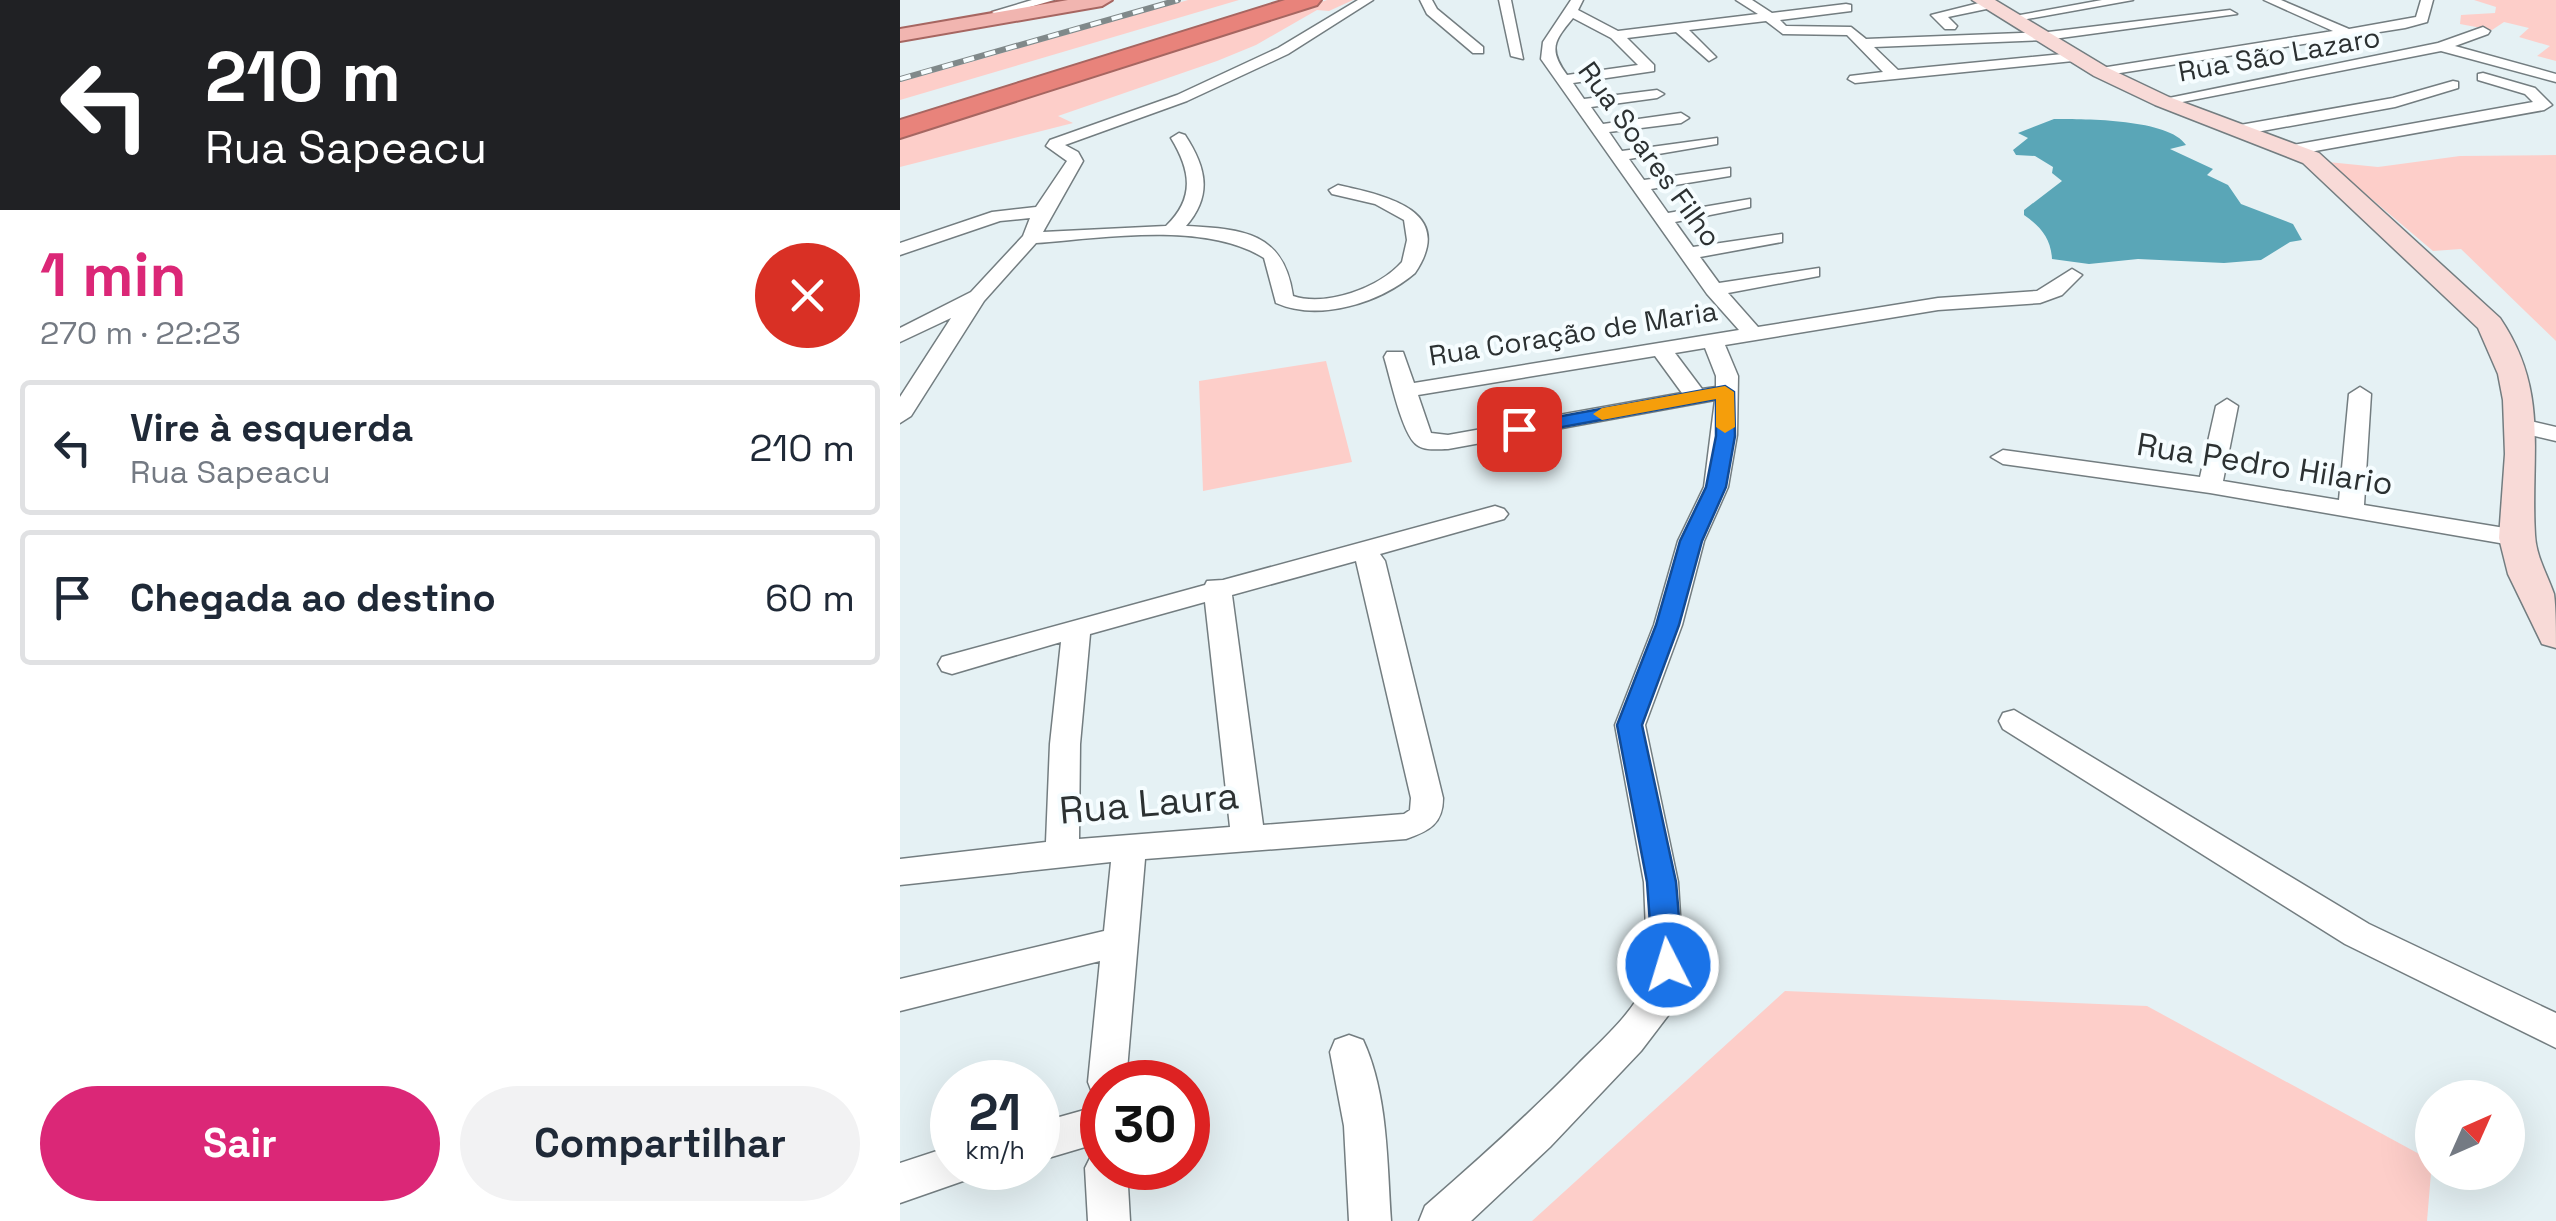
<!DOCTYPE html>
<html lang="pt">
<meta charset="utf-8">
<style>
:root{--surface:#fff;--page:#f2f2f3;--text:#1f2937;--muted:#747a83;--line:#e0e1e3;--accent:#db2777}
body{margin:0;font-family:"Space Grotesk",sans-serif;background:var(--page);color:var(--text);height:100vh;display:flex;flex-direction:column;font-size:38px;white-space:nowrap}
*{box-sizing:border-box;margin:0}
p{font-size:32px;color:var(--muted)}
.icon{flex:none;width:55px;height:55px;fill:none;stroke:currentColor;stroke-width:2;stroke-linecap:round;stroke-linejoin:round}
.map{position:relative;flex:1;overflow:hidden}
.details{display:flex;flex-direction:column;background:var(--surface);width:900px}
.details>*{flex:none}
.hud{background:#202124;color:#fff;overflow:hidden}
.needle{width:65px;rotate:45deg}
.controls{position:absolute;left:1515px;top:1080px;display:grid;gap:20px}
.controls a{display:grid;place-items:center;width:110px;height:110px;border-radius:50%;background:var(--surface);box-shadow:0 10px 40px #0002;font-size:50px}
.speed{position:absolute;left:30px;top:1060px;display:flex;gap:20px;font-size:50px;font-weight:700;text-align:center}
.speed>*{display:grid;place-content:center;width:130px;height:130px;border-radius:50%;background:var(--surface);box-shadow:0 10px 40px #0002;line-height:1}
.speed small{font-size:25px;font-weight:400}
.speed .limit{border:15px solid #d22;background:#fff;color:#111}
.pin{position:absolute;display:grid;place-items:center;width:85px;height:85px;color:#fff;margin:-42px;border-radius:20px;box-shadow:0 5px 15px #0006}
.me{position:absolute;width:110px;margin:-55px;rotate:355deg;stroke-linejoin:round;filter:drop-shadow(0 0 8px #0008)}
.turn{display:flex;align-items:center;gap:35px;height:210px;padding:0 40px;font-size:45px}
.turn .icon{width:130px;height:130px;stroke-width:2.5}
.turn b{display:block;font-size:70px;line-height:85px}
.round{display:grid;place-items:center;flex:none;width:105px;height:105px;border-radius:52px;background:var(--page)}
.head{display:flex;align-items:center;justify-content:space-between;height:170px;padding:0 40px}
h1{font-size:60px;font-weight:600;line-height:75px;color:var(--accent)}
.button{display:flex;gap:20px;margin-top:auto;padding:20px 40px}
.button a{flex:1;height:115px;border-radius:60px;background:var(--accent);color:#fff;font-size:40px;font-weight:600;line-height:115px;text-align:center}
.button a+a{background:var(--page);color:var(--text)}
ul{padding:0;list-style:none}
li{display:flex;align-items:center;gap:30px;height:135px;margin:0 20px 15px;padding:0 20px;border:5px solid var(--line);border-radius:10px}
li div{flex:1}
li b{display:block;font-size:38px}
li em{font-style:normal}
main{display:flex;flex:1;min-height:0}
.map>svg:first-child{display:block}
.green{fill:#fdcec9}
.water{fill:#5aa6b7}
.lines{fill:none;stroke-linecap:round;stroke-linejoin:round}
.street-casing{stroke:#737d80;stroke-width:3}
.secondary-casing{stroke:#737d80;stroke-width:3}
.primary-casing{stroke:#a66661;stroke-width:4}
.highway-casing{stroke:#a66661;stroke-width:4}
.street{fill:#fff;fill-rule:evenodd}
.secondary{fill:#f8dad7;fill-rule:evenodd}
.primary{fill:#f1b5b0;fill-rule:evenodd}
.highway{fill:#e8837b;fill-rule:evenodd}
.rail-casing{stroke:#80898a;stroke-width:6}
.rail{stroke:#f6fdff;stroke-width:4;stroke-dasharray:11;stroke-linecap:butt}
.route{fill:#1a73e8;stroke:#114b97;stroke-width:2.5}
.slow{fill:#f59e0b}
.labels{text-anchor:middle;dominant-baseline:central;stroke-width:8;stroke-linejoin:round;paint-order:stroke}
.far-street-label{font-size:28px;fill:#2c3132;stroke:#f6fdff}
.street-label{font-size:32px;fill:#2c3132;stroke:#f6fdff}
.near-street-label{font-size:38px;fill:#2c3132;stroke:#f6fdff}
</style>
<main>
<section class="details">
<div class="hud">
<div class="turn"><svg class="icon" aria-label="left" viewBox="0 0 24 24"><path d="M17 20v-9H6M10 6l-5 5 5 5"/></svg><div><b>210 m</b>Rua Sapeacu</div></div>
</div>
<div class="head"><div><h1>1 min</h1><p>270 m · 22:23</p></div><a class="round" style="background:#d93025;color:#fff"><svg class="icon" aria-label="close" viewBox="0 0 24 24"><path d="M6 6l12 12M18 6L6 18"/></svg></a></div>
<ul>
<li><svg class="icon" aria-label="left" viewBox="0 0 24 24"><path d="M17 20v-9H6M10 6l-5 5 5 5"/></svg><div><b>Vire à esquerda</b><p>Rua Sapeacu</p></div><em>210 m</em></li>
<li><svg class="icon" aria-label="arrive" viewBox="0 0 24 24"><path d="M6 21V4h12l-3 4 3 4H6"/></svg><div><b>Chegada ao destino</b></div><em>60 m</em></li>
</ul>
<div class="button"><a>Sair</a><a>Compartilhar</a></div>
</section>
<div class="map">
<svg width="1656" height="1221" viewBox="0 0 1656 1221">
<rect width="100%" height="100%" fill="#e5f1f4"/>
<!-- green -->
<path class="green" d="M288,0h51l-339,100v-18z
M427,0h26l-24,11 -12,-1 -61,35 -39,16 -159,55 15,7 -173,44v-27z
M1574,0h82v61l-19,-5 13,-10 -31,-9 10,-9 -25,-6 -12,8 -32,-6 1,-9 34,-2 1,-6z
M1656,155v186l-95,-92 -28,2 -105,-89 50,5 82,-11z
M426,361l26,101 -149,29 -4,-110z
M885,991l362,15 285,155 -5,60h-895z"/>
<!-- water -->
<path class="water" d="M1154,119c32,0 115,0 132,26l-16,4 43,20 -6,6 21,10 13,19 52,20 9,16 -12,2 -29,18 -37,3 -86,-4 -49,5 -37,-5c-1,-21 -12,-33 -28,-44v-5l38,-29 -10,-8 1,-6 -18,-11 -19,-1 -3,-5 15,-12 -10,-5z"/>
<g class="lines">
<!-- street casing -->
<g class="street-casing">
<path id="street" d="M132,0h22l-55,16 -7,-4z
M458,0h15l-85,54 -101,47 -122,44 13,7 5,9 -40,71 123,-6c29,-28 25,-55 5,-88l8,-5 6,2c21,32 28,60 1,91 57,3 98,6 107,70 33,11 86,-8 109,-34l5,-22 -3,-20 -29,-16 -43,-10 -3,-4 9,-5c44,10 120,24 77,88 -35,30 -96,49 -139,30l-12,-45c-59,-37 -160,-20 -228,-15l-52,58 -73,115 -11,7v-26l51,-79 -51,24v-14l71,-36 52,-56 7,-18 -30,3 -100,34v-12l92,-31 44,-5 31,-46 -21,-15 4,-6 127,-45 101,-47z
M520,0h12l5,9 46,38v6h-10l-46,-39z
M599,0h12l12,59 -12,-3z
M671,0h12l-5,10 40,21 140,-17 -22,-14h16l20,13 74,-9 5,1v6l-71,9 6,6 65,1 15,12 182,-7 182,-22 7,4 -191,26 -172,7 24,23 175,-17 7,4 -7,4 -218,22 -7,-4 2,-3 33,-4 -36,-37 -64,-1 -17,-13 -77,9 27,27 -7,4 -33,-29 -49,6 27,27v6l-81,12 11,16 73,-9 7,4 -7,4 -66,9 12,17 78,-11 8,5 -8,5 -72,9 13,19 95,-13v6l-88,15 15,21 86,-12v8l-79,13 17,24 82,-14v8l-75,15 18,25 89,-13v8l-82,15 19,26 100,-15v8l-91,17 30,34 180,-29 99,-7 35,-22 10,6 -20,20 -22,8 -102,7 -213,35 13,31 -1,59 -9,52 -24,54 -22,84 -37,100 33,157 6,97 -14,34 -29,38 -91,96 -79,74h-52l6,-15c53,-46 105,-93 154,-143 25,-25 55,-51 69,-84l-4,-97 -29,-157 39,-100 24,-84 26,-54 11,-87 -267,49c-10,0 -23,2 -31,-4 -15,-10 -27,-69 -33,-88l3,-5h16l11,31 325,-53 -32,-36 -166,-235 2,-17zM673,18l38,20 27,27 -71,10c-19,-26 -13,-34 6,-57zM805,348l11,28v11l-14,2 -27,-36zM755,356l27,37 -234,42 -17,-2 -13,-38z
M1091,0l6,4 -1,3 -48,10 9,9 -2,3h-10l-14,-14z
M1202,0h31l-117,21 -7,-4z
M1364,0h17l68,29 67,-12 5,-17h12l-6,22 -22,6 -304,48 -7,-4 7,-4 232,-37z
M1583,27l7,4 -2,3 -33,12 101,28v8l-115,-31 -279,55 -8,-5 284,-58z
M1583,73l52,15 17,17 -8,5 -251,45 -8,-5 8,-5 240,-43 -8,-8 -47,-14v-6z
M1553,81l5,1v6l-63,19 -155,28 -8,-5 8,-5 153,-27z
M1460,387l11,7 -7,111 153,25 9,3 4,5 -4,5 -9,3 -307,-53 -207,-29 -12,-7 12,-7 197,27 16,-71 11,-7 11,7 -15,75 116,19 10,-106z
M1622,419l34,8v14l-42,-10 -4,-5 4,-5z
M595,506l9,3 4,5 -4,5 -124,35 5,7 58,237c0,26 -14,33 -37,41l-261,20 -19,223h-24v16l-9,-3 -5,-13 12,-121 -200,50v-32l204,-48 7,-69 -211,23v-26l146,-17 4,-98 11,-102 -109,32 -10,-3 -4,-7 4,-7 263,-72 2,-4 16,-1zM456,561l55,237 -1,12 -6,4 -141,11 -31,-230zM305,602l25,225 -151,12 1,-95 10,-110z
M1114,710l355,214 187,89v35l-211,-104 -342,-215 -4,-8 4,-8z
M449,1035l14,5c25,54 24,122 28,181h-42l-5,-95 -14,-74 5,-12z
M202,1105v37l-64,19v-38z
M52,1146v22h20l-6,12 -66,23v-40z
M202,1150v18h25l3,53h-42l-3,-53 7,-14z"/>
</g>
<!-- secondary casing -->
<g class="secondary-casing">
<path id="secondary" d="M1072,0h23l113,68 61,29 150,56 181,165c50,74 30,136 35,217 1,21 12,39 19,59 2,15 2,37 2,54l-14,-4 -34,-70 -9,-36 6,-84 -2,-54 -5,-26 -20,-46 -175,-165 -148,-58 -61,-29z"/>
</g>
<!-- primary casing -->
<g class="primary-casing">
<path id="primary" d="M168,0h44l-10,6 -202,35v-12z"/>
</g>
<!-- highway casing -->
<g class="highway-casing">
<path id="highway" d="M385,0h36l-4,5 -417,133v-18z"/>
</g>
<!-- street -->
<use href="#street" class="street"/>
<!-- secondary -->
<use href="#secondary" class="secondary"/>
<!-- primary -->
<use href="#primary" class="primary"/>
<!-- highway -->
<use href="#highway" class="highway"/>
<!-- rail casing -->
<g class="rail-casing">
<path id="rail" d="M0,79l278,-79"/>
</g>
<!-- rail -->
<use href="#rail" class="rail"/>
</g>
<!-- route -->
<path class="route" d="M825,386l9,6 1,44 -9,51 -24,54 -23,84 -37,100 34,157 7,83 -4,9 -11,3 -10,-3 -5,-9 -6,-83 -30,-157 39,-100 24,-84 26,-54 10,-51v-37l-197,36 -10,-6 10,-5z"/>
<!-- slow -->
<path class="slow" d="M825,386l9,6 1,35 -10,6 -9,-6v-28l-114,21 -9,-6 9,-6z"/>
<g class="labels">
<!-- far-street labels -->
<g class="far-street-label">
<text transform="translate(1379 54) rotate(-10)">Rua São Lazaro</text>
<text transform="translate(750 154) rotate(54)">Rua Soares Filho</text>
<text transform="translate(673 333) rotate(-9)">Rua Coração de Maria</text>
</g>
<!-- street labels -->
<g class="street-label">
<text transform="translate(1365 464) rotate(9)">Rua Pedro Hilario</text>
</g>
<!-- near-street labels -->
<g class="near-street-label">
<text transform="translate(249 803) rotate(-5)">Rua Laura</text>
</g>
</g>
</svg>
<div class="controls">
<a><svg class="needle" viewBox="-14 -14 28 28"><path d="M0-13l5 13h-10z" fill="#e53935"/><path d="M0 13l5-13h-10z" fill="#747a83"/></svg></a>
</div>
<div class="speed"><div>21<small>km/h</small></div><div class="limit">30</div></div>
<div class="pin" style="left:619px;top:429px;background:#d93025"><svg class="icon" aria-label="arrive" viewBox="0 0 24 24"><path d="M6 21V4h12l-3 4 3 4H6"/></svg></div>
<svg class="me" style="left:768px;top:965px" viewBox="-20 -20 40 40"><circle r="17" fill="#1a73e8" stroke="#fff" stroke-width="3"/><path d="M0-11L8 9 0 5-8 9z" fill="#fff"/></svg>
</div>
</main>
